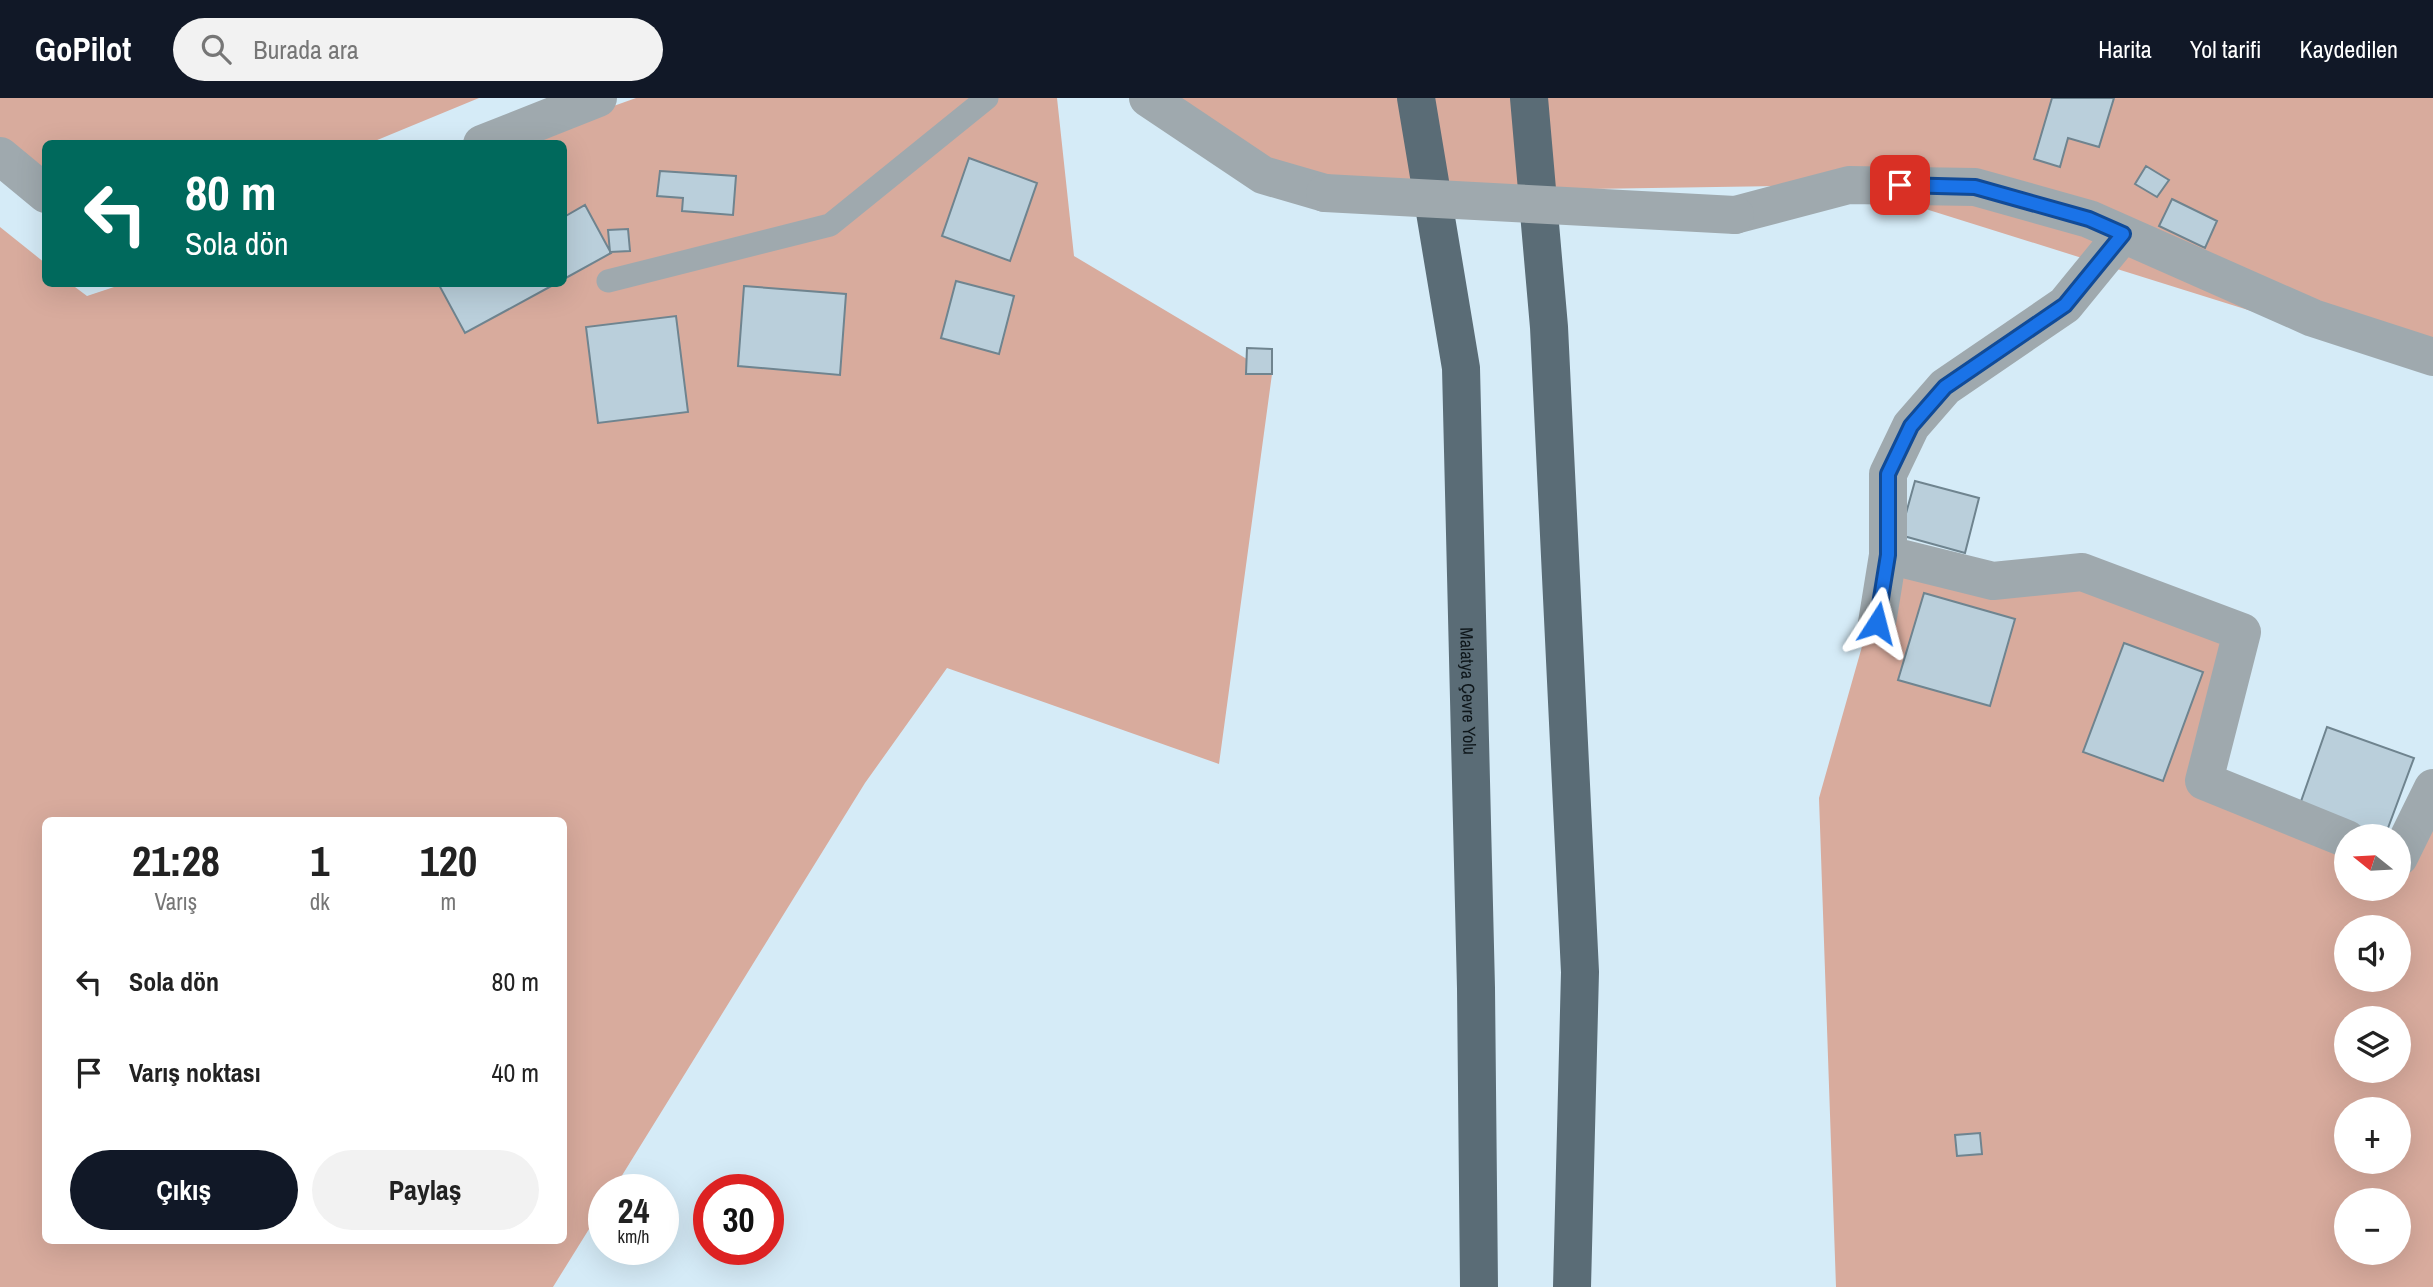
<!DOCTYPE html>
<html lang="tr">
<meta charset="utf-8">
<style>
:root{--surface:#fff;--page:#f2f2f2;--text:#222;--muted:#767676;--accent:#111827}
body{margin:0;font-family:"Archivo Narrow",sans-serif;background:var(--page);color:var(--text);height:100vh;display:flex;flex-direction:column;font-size:26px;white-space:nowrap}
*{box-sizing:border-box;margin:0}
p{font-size:23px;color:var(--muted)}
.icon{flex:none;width:38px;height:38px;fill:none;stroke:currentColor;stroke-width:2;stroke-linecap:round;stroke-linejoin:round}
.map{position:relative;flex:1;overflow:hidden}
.side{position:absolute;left:42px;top:719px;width:525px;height:427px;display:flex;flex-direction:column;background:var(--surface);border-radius:10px;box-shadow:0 7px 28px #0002}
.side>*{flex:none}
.top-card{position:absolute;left:42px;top:42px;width:525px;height:147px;border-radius:10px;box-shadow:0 7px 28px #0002;background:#00695c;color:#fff;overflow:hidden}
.needle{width:46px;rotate:288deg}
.fabs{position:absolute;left:2334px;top:726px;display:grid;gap:14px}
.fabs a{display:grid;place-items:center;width:77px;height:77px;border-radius:50%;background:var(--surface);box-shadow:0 7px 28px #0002;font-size:35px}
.speed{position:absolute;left:588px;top:1076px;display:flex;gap:14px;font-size:35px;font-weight:700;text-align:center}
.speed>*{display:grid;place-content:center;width:91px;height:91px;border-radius:50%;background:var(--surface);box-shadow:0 7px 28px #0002;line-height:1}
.speed small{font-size:18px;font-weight:400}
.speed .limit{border:10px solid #d22;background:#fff;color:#111}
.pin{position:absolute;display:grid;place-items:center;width:60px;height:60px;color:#fff;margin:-30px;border-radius:14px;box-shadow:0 4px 10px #0006}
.me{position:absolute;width:77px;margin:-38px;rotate:9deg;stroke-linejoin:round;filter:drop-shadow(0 0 5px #0008)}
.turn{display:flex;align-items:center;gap:24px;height:147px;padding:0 28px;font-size:32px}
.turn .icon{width:91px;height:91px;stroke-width:2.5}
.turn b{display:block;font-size:49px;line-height:60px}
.eta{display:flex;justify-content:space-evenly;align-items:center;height:119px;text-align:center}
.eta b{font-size:42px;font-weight:700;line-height:49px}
.action{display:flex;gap:14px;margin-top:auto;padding:14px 28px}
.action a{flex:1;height:80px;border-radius:42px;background:var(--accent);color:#fff;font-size:28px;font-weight:700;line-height:80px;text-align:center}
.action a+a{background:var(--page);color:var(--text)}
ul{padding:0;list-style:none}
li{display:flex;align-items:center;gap:21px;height:91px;padding:0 28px}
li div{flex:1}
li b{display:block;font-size:26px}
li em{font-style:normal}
header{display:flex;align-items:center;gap:42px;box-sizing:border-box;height:98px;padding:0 35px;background:var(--accent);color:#fff}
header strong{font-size:33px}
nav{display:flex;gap:38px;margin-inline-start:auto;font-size:24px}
.search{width:490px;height:63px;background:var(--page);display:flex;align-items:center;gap:18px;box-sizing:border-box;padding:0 24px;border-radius:38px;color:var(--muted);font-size:26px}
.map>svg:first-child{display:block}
.green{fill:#d8ab9d;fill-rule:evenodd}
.building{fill:#bacfdb;stroke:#6f848f;stroke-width:2}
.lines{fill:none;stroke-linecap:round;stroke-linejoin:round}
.service{stroke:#9fa9ae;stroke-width:23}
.minor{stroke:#9fa9ae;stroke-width:38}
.trunk{stroke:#5a6c76;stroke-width:38}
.minor-bridge{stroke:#9fa9ae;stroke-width:38}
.route-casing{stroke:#114b97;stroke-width:18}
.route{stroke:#1a73e8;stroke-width:12}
.labels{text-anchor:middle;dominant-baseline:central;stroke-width:5;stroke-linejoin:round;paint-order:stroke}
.street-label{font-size:18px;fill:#0e161a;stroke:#d5ebf7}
</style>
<header>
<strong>GoPilot</strong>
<div class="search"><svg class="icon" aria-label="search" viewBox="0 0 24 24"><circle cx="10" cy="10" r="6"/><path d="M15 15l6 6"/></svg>Burada ara</div>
<nav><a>Harita</a><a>Yol tarifi</a><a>Kaydedilen</a></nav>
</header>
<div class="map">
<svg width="2433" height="1189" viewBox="0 0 2433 1189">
<rect width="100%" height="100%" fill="#d5ebf7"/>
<!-- green -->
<path class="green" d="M0,0h479l-109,45 -324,1 -1,47 -45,-40z
M636,0h421l17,158 198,118 -53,390 -272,-96 -82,115 -252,407h-9v15l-51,82h-553v-1060l45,36 1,21h25l16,12 36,-12h441v-140l-54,-1zM46,723h518v420h-518z
M1151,0h1282v270l-584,-183 -524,8z
M1888,457l285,52 69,25 -37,149 142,58v50h52v-32l34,-69v499h-597l-17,-489zM2347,830h52v52h-52zM2347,920h52v53h-52zM2347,1012h52v52h-52zM2347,1102h52v53h-52z"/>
<!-- building -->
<path class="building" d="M2052,0h62l-15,49 -31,-9 -8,29 -26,-8z
M969,60l68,25 -27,78 -68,-25z
M2146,68l23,14 -12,17 -22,-13z
M660,73l76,5 -3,39 -51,-4 1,-13 -26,-2z
M2172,101l45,22 -12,27 -46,-22z
M585,107l26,48 -47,26v-62z
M628,131l2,22 -20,1 -2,-22z
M956,183l58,15 -15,58 -58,-16z
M443,186h112l-90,49 -26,-48z
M744,188l102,8 -6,81 -102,-9z
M676,218l12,96 -90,11 -12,-96z
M1247,250l25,1v25h-26z
M1915,383l64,17 -14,55 -65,-18z
M1924,495l91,26 -25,87 -92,-26z
M2124,545l79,29 -40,109 -80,-29z
M2327,629l87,31 -29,78h-13l-74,-26z
M1980,1035l2,21 -25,2 -2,-21z"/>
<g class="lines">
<!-- service -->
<path class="service" d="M608,183l222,-56 157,-127"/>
<!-- minor -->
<path class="minor" d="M1148,0l115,77 62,18
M482,46l116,-46
M0,58l46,38
M1735,117l114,-30 126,2 114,32 224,99 120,39
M1888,457l105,26 89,-9 160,60 -38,149 143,58
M1877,525l11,-68v-81l23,-48 34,-39 120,-82 58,-71
M2399,759l34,-69"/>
<!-- trunk -->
<g class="trunk">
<path id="s1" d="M1416,0l45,270 15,620 3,299"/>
<path d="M1529,0l20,229 31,645 -8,315"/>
</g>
<!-- minor-bridge -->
<path class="minor-bridge" d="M1325,95l410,22"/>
</g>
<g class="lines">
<!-- route casing -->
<g class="route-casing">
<path id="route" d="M1877,525l11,-68v-81l23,-48 34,-39 120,-82 58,-71 -34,-15 -114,-32 -75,-2"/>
</g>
<!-- route -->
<use href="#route" class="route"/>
</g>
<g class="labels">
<!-- street labels -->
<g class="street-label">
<text stroke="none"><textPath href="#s1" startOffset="597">Malatya Çevre Yolu</textPath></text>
</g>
</g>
</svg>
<div class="fabs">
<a><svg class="needle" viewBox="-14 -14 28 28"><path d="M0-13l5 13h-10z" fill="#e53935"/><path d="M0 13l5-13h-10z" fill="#767676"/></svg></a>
<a><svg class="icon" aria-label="sound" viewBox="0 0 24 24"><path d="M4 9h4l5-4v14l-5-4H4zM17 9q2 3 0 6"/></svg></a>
<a><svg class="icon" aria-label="layers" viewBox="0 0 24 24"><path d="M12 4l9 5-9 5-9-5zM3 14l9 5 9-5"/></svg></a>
<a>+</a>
<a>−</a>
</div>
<div class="speed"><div>24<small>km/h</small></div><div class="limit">30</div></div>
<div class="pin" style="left:1900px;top:87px;background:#d93025"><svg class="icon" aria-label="arrive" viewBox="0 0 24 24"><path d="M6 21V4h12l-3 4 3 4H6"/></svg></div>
<svg class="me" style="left:1877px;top:525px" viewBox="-20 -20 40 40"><path d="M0-17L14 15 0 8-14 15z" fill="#1a73e8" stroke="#fff" stroke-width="4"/></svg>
<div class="top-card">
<div class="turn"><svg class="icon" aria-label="left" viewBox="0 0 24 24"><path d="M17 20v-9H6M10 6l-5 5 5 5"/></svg><div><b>80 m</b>Sola dön</div></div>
</div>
<section class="side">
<div class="eta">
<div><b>21:28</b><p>Varış</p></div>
<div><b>1</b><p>dk</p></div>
<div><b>120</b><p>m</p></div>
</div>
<ul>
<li><svg class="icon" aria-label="left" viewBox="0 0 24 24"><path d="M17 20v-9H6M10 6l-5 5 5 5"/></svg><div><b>Sola dön</b></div><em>80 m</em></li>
<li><svg class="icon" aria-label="arrive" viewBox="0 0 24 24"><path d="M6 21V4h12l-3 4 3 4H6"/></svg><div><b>Varış noktası</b></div><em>40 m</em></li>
</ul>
<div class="action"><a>Çıkış</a><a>Paylaş</a></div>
</section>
</div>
